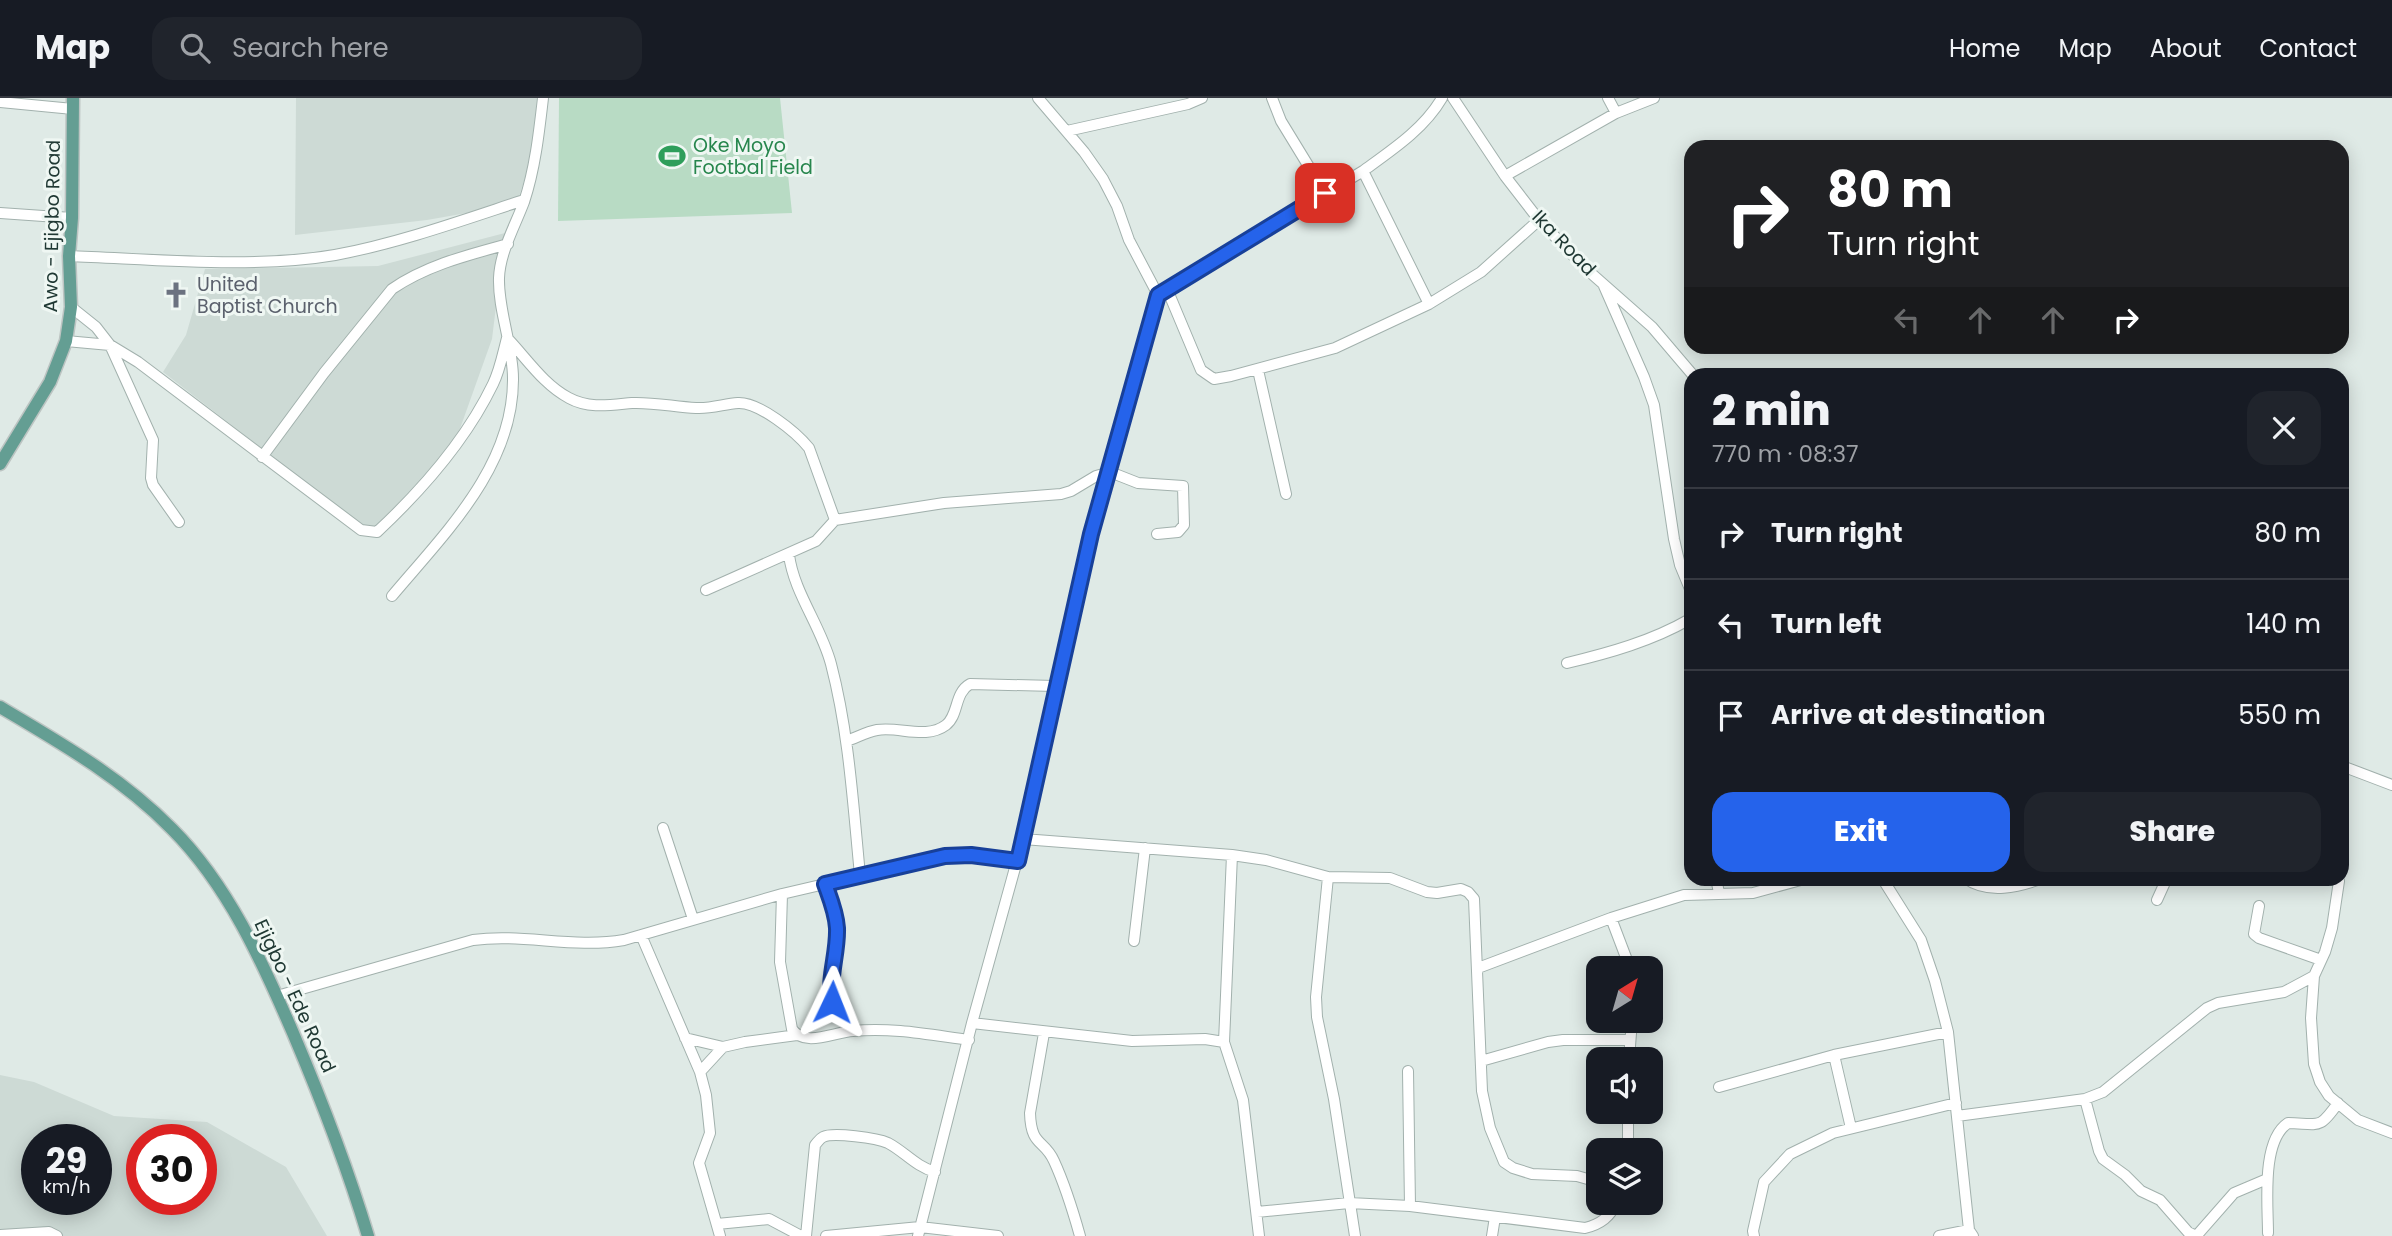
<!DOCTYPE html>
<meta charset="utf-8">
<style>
:root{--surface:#171b24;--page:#20242c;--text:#f1f3f6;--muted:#9ea1a6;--line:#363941;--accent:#2563eb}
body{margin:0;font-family:Poppins,sans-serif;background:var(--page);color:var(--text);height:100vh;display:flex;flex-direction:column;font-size:26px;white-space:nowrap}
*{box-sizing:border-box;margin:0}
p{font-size:23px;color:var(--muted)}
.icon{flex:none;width:38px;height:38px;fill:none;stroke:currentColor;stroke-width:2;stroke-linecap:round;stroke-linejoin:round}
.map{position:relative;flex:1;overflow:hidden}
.details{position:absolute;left:1684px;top:270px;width:665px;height:518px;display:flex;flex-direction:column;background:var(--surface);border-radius:21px;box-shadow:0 4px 18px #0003}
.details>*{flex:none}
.hud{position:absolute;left:1684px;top:42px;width:665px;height:214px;border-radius:21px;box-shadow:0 4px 18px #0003;background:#202124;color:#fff;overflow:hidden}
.needle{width:46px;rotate:37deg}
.controls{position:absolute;left:1586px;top:858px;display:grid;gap:14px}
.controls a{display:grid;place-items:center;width:77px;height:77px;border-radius:14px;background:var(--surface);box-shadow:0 4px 18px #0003;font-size:35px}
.speed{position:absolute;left:21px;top:1026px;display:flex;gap:14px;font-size:35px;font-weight:700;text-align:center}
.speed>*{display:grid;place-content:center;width:91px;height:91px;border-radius:50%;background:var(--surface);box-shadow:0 4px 18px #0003;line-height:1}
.speed small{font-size:18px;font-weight:400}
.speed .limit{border:10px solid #d22;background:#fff;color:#111}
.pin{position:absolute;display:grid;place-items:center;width:60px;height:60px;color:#fff;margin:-30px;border-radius:14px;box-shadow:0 4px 10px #0006}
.me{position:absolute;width:77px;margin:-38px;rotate:2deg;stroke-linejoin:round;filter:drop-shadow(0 0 5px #0008)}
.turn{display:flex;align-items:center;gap:24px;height:147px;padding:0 28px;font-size:32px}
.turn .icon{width:91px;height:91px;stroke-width:2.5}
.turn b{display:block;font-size:49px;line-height:60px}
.lanes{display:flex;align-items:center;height:66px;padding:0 28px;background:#0003;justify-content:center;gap:35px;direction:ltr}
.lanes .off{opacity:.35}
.round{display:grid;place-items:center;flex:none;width:74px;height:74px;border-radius:21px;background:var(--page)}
.headline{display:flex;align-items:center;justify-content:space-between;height:119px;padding:0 28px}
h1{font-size:42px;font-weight:800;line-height:52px}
.cta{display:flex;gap:14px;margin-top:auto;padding:14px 28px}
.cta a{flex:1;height:80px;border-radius:21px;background:var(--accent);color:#fff;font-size:28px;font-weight:800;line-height:80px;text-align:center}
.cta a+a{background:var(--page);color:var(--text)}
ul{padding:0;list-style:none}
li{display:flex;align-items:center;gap:21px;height:91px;padding:0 28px;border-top:2px solid var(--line)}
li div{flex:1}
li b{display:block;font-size:26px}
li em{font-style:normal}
header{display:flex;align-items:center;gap:42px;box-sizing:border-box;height:98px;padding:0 35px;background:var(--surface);border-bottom:2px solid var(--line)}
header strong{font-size:33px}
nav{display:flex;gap:38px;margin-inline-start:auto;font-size:24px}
.search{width:490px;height:63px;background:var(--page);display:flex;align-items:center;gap:18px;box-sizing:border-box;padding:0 24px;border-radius:21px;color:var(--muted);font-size:26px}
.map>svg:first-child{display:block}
.built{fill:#cddad5;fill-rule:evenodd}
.pitch{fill:#b8dbc4}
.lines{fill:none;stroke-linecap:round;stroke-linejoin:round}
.minor-casing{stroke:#a2b1ad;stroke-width:12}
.major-casing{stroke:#bcc4c2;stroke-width:15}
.minor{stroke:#fff;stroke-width:10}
.major{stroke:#649e93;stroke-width:12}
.route-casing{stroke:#184099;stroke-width:18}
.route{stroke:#2563eb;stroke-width:12}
.labels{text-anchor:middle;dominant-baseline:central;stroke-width:6;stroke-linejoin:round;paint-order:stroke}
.leisure-label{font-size:19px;fill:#27864d;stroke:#eff7f3;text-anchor:start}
.street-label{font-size:19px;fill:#203934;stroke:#eff7f3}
.worship-label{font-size:19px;fill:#5b616d;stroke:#eff7f3;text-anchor:start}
</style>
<header>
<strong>Map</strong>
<div class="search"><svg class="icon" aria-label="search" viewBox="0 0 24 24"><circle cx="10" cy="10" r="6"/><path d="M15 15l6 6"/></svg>Search here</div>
<nav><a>Home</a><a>Map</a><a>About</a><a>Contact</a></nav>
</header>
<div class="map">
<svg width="2392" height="1138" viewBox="0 0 2392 1138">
<rect width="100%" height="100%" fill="#dfeae6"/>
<!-- built -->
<path class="built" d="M296,0h241l-5,57 -13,42 -41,14 -51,9 -132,15z
M505,135l-13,106 -35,98 -60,75 -25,17 -9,-2 -200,-155 23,-37 19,-66 173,-3z
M0,977l34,7 80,34 93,6 79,45 41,69h-327zM37,1041h59v60h-59zM142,1041h59v60h-59z"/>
<!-- pitch -->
<path class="pitch" d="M559,0h221l12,115 -234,8z"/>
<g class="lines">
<!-- minor casing -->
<g class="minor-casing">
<path id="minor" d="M1038,0l46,54 19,27 14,27 12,34 29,55
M1272,0l9,23 44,72
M1453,0l52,78 34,44 45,47 68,60 40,47
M1608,0l8,15
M0,4l73,7
M1067,33l121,-27 14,-6
M1363,73l66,133
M1505,78l111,-63 38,-15
M0,115l72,5
M69,158c83,3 184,13 266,-1 64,-12 128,-35 189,-55
M1604,188l40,91 10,28 20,134 6,26 10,24
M1167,191l34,81 13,9 17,-3 104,-28 94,-44 52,-32 58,-52
M71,209l25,20 14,18 43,95 -2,38 2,7 26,37
M508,241c19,20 36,46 61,59 20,11 41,7 63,5 21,-1 43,4 64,5 15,1 28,-4 42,-5 21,-1 58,29 71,45l26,72
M66,243l44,4 28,17 223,168 16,2c45,-42 89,-92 116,-148 7,-14 10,-31 14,-46
M1258,272l28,124
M262,359l62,-84 68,-84c35,-24 76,-34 116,-45
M789,457c5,38 32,71 42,109 18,69 22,140 29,211
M706,492l110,-49 19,-21 109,-17 117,-9 10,-3 25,-15 14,-4 28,11 45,3 1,39 -6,7 -21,2
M392,498c53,-63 122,-130 121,-218 0,-32 -15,-68 -14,-100 1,-26 16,-52 25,-76 11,-33 15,-69 19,-104
M1567,565c42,-10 85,-22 123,-44
M846,643c10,-3 20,-9 31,-11 22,-4 49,10 69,-5 13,-10 8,-32 24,-41l85,2
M2342,668l50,19
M663,730l30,91
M1023,741l209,16 34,5 62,17 62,1 37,14 10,1 24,-4 7,3 6,7 8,192 8,37 14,34 9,6 19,6 45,2 21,6
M1232,757l-8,187 19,58 16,136
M1328,779l-12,120 1,20 17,82 21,137
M1716,780l3,15
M1882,780l39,62 14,41 13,51 21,198 4,6
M1965,780c23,17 54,9 78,0
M2337,780l2,3 -7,47 -7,24 -11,24 -3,42 3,46 6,18 9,14 29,24 34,13
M825,786l11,32 1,15 -6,47 1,24 20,29
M782,796l-2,68 12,67c13,19 42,3 61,2 39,-4 78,4 116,9
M2157,802l10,-22
M2259,808l-5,28 5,4 62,22
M1611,820l19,50
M641,837l59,137 6,23 4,38 -11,30 21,73
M1134,843l11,-93
M1478,870l133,-50 73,-23 69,-2 55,-15
M277,898l196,-56c50,-7 100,9 151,0l158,-46 163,-38 26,-1 47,6
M972,925l160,18 73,-2 19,3
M1044,935l-14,80c1,34 14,26 24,48 11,24 19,50 26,75
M685,940l38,9 22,-5 52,-7
M1834,957l17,73
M1629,961l3,-39
M1481,963l67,-19 15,-2h66
M1408,973l2,135
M700,974l23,-25
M1719,989l115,-32 114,-23
M2085,1001l14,52 4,8 22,16 16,16 19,9 28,32 6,3 4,-1 36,-41 33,-14
M1957,1018l128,-17 18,-7 104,-84 11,-5 66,-11 30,-16
M1628,1052v-39
M1257,1114l92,-9 61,3 175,22c16,-4 25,-11 32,-26
M717,1126l52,-5 32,17
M2268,1135c0,-29 -7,-92 20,-110 32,1 31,7 50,-20
M0,1137l49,-3 8,4
M806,1138l9,-91c3,-3 4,-6 8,-8 10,-5 54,1 65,6 17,9 27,23 47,29
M826,1138l94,-9 78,9
M918,1138l54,-213 51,-184 32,-153 36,-152 67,-239 205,-124c29,-21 61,-42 79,-73
M1492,1138l3,-19
M1754,1138l-1,-5 11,-49 26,-28 43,-21 123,-30
M1939,1138l30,-6v5"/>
</g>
<!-- major casing -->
<g class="major-casing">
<path id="major" d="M0,366l50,-82 16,-41 5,-34 -2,-51 3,-38 1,-120
M0,609c61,36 122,71 172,122 56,56 90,132 121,204 28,66 54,133 75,203"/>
</g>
<!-- minor -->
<use href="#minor" class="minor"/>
<!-- major -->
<use href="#major" class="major"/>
</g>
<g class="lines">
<!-- route casing -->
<g class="route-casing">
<path id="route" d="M832,904c-4,-25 6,-49 5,-74 -1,-16 -7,-30 -12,-44l120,-28 26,-1 47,6 73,-327 67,-239 167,-102"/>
</g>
<!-- route -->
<use href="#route" class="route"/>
</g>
<!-- icons -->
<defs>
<g id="stadium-bare" transform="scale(2.1)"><path d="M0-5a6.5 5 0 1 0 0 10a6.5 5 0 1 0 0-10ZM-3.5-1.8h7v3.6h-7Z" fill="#2e9e5b" stroke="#eff7f3" stroke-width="2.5" paint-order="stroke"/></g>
<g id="church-bare" transform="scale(2.1)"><path d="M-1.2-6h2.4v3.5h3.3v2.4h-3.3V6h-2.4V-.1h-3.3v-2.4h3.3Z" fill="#6b7280" stroke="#eff7f3" stroke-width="2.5" paint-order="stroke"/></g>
</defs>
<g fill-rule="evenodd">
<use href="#stadium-bare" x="672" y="58"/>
<use href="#church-bare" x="176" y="197"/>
</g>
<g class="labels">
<!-- leisure labels -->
<g class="leisure-label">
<text x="693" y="47">Oke Moyo<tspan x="693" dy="22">Footbal Field</tspan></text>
</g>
<!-- street labels -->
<g class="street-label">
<text transform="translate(52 128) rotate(-89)">Awo - Ejigbo Road</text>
<text transform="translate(1564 145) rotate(46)">Ika Road</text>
<text transform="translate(295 898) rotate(65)">Ejigbo - Ede Road</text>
</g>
<!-- worship labels -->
<g class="worship-label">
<text x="197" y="186">United<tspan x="197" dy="22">Baptist Church</tspan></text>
</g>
</g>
</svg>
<div class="controls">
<a><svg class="needle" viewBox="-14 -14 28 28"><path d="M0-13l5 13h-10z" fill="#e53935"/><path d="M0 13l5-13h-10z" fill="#9ea1a6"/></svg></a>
<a><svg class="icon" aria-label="sound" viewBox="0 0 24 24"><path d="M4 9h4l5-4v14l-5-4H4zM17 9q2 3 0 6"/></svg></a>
<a><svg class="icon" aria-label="layers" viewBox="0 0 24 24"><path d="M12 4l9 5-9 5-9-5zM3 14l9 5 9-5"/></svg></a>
</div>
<div class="speed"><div>29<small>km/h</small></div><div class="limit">30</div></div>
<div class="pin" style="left:1325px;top:95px;background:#d93025"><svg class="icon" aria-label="arrive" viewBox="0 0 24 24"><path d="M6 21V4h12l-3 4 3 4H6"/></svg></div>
<svg class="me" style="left:832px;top:904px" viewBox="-20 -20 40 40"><path d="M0-17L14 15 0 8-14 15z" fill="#2563eb" stroke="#fff" stroke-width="4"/></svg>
<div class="hud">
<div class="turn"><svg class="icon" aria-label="right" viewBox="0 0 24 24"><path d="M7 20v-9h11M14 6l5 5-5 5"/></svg><div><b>80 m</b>Turn right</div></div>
<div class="lanes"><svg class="icon off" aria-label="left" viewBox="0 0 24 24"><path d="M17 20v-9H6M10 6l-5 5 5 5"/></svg><svg class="icon off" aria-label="ahead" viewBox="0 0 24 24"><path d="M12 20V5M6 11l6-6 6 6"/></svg><svg class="icon off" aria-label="ahead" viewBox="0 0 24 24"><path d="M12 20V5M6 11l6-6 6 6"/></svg><svg class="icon" aria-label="right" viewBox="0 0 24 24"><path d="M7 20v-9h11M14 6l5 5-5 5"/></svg></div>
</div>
<section class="details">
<div class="headline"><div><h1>2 min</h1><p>770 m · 08:37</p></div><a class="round"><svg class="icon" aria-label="close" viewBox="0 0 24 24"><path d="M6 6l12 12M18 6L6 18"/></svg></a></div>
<ul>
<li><svg class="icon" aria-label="right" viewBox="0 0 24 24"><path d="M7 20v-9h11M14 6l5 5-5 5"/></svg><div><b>Turn right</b></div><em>80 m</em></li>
<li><svg class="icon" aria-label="left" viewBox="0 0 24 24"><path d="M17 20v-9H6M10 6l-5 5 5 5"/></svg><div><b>Turn left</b></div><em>140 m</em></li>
<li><svg class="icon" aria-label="arrive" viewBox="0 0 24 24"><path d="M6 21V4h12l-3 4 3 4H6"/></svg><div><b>Arrive at destination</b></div><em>550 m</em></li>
</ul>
<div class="cta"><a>Exit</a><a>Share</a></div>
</section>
</div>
